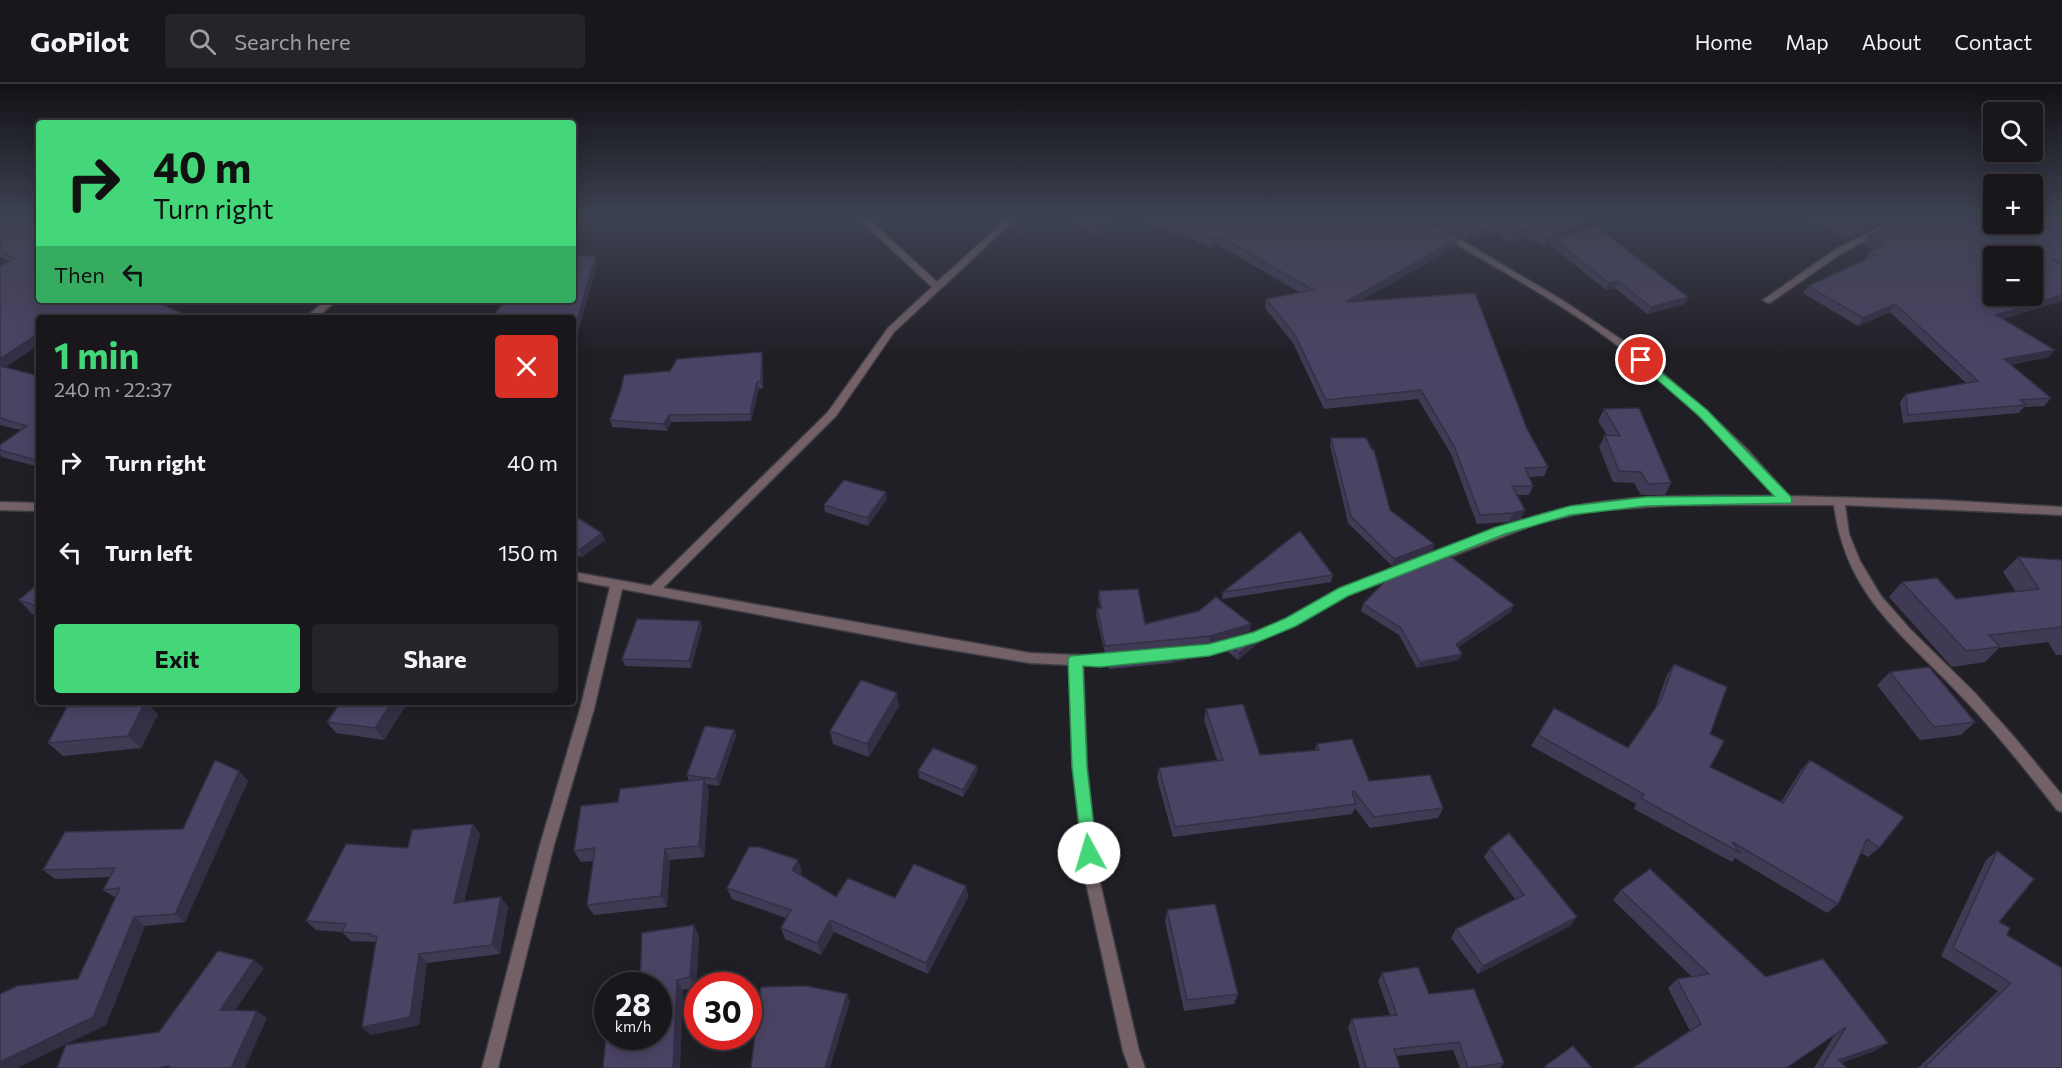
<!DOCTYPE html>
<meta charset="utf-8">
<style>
:root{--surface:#19171c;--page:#262429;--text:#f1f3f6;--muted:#9f9fa3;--line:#37363b;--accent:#44d77a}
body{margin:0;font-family:Commissioner,sans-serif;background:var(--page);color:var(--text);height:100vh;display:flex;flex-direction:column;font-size:22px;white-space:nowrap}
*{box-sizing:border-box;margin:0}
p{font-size:20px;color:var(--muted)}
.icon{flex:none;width:33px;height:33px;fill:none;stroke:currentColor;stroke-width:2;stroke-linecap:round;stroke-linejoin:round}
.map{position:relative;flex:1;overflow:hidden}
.panel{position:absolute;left:36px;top:231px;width:540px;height:390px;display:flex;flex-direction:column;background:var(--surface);border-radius:6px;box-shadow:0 3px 15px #0003,0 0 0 2px var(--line)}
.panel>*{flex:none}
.guide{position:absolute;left:36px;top:36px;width:540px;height:183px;border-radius:6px;box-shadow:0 3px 15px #0003,0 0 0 2px var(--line);background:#44d77a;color:#111;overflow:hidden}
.buttons{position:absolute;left:1983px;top:18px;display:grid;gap:12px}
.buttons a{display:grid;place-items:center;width:60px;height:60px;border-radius:6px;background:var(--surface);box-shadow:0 3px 15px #0003,0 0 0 2px var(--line);font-size:30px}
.speed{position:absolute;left:594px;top:888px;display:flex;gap:12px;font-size:30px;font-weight:700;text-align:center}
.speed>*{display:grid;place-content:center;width:78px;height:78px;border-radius:50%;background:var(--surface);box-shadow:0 3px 15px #0003,0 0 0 2px var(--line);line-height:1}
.speed small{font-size:15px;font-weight:400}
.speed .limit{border:9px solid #d22;background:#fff;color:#111}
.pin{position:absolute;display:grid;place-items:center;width:51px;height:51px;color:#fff;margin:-26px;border:3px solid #fff;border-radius:50%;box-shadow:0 2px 6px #0007}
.me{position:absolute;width:66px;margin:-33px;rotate:354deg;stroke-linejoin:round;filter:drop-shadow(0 0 4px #0008)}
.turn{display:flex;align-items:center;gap:21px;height:126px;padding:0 18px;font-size:27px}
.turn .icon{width:78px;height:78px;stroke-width:2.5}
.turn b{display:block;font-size:42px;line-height:51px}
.then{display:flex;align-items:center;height:57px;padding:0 18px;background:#0003;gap:12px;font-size:22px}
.round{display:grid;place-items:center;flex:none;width:63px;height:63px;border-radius:6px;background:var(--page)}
.head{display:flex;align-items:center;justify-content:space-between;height:102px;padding:0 18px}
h1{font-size:36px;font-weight:700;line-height:45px;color:var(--accent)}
.primary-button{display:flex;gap:12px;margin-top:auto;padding:12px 18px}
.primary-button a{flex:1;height:69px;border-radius:6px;background:var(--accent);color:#111;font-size:24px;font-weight:700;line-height:69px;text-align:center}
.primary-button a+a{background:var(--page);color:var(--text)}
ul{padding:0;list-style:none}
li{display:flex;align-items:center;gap:18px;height:90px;padding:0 18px}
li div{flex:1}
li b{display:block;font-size:22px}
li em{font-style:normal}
header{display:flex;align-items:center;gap:36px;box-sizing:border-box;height:84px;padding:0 30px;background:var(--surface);border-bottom:2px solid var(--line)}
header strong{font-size:28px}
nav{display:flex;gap:33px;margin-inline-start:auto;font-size:21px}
.search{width:420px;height:54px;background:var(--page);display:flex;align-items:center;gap:15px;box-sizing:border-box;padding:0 21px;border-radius:6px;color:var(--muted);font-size:22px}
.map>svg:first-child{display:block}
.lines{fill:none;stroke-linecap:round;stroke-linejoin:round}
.street-casing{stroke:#3e3c43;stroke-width:3}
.street{fill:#736167;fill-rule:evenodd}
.wall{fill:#403a55}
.shaded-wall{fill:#342f45}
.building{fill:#4b4363;stroke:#342f45;stroke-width:1.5;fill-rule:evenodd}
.route{fill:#44d77a;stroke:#2c8c4f;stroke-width:1.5}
</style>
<header>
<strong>GoPilot</strong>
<div class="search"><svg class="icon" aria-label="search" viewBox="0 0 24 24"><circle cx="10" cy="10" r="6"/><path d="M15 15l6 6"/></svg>Search here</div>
<nav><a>Home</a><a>Map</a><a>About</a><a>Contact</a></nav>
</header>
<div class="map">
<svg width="2062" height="984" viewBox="0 0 2062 984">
<rect width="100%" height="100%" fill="#211f26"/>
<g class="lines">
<!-- street casing -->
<g class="street-casing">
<path id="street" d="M855,131h9l73,67 74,-67h9l-126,117 -58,84 -173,172 367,65 70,3 109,-11 46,-13 32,-13 52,-30 69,-25 6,4 -2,3 -65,24 -52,30 -37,16 -49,14 -109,11 -17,-1 4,102 11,107 41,177 6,17h-16l-6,-17 -39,-177 -11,-107 -3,-102 -40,-2 -109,-18 -299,-56 -28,120 -40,136 -56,223h-16l58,-223 40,-136 30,-122 -37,-7v-8l78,14 177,-174 60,-84 44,-41z
M1905,131h10l-73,38 -71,49 -3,1 -5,-3 73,-51z
M1444,146l118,70 66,44 79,67 40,38 42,47 151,4 122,7v8l-217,-10 4,29 11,27 21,35 29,33 64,63 41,46 47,57v17l-5,-2c-29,-37 -58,-74 -91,-109 -59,-64 -120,-102 -132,-196h-159l-84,6 -52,12 -102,39h-8l-2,-3 2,-3c47,-18 93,-39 142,-49 67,-14 137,-11 205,-11 -47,-53 -98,-104 -154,-147 -55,-43 -121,-78 -181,-114l-1,-2z
M326,216h11l-21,18h-11z
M0,418l39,1v8l-39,-1z"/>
</g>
<!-- street -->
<use href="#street" class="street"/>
</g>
<!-- wall -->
<path class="wall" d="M0,131l39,85 153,18h-153l-34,50 34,8v91l-37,-10 -2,-3v-9l21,-15 -21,-5v-159l10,-5 -10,-4z
M1065,131h53l-22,20z
M1131,131h197l6,3 124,20 -3,9 -95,54 167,128 21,38 -4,9 -15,1 4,9 -4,9h-12l8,15 -4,9 -12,3 -32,2 -26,-70 -33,-55 -94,10 -31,-66 -28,-35 1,-9 35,-6 -85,-49 -4,4z
M1419,131h164l-3,8 -23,14 128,67 -38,10 -32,-26 -9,2 -56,-45 2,-5 -10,7 -16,-11 -14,6 -17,-10 -16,6 -4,-3 -8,5z
M1814,131h86l-49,24 -40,-19z
M2062,131v86l-59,18 46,38 -39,8 41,33 -7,8 -20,1 -5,6 -116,10 -3,-21 6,-8 60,-11 -76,-71 -32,14 -55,-33 5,-7 57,-26 4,-8 5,-2 -11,-5 4,-8z
M762,268l1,7v29l-4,1 -8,32 -80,1 -4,9 -55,-4 -2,-7 60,-49z
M1604,325l67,74 -6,12h-24l-7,-12 -21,-1 -14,-35 6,-12h2l-9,-14z
M1331,354l41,12 18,60 44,34 -2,7 -40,15 -44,-43 -18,-78z
M886,408l1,7 -19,27 -43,-14 -1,-7z
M573,431l32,25 -23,17 -9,-3z
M2018,473l44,3v95h-6l-8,-13 -49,6 -14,14 -33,5 -63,-70 13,-15 54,17 60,-7 -13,-20z
M1333,491l-2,7 -109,17 1,-7z
M39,499v33l-7,-2 -13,-14z
M1099,507l46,33 105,7 -41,12 -104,10 -9,-38 1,-7h3l-2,-10z
M1363,520l148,8 -53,35 1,13 -42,8 -18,-33 -38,-24z
M700,537l2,7 -11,40 -66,-2 -3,-7z
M1260,552l-2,7 -20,17 -10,-8 1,-7z
M1187,569l-1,7 -14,3 -63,6 -1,-2 1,-6z
M1674,580l36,70v33l71,35 20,-32 9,-10 69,88 -11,9 -7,-4 -23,51 -11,9 -92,-55 -3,4 -98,-53 2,-5 -105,-58 23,-38 74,40 26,-37 13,-36z
M1890,588l85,50 -14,13 -41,5 -43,-55z
M408,618l-24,38 -48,-7 -9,-11z
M899,622l-30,51 -36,-13 -3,-13z
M1206,625l54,46 55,-5 2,-6 52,37 74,27 -5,10 -68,10 -15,-20 -3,6 -179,23 -16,-59 2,-10 58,-8 -13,-40z
M158,630l-17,34 -78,8 -15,-13z
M734,646l2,6 -17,50 -13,-2 3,6 -5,67 -34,3 -3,47 -73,8 -7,-10 6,-44 -12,1 -7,-11 44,-49 71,-21 -2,-6z
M977,682v6l-14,25 -44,-19 -1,-7z
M239,687l9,10 -63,141 -40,4 -39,99 -28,-46 38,-81 -13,-8 7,-13 -55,2 -12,-9 140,-41z
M473,740l7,10 -16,68 44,5 -8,47 -73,9 -8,62 -48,10 -9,-8 14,-85 -25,-1 -9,-9 -26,-2 -10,-9 102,-73z
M1490,764l80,78 -92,48 -27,-36 5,-9 59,-30 -31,-42z
M1997,767l2,71 8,13 55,133h-144l80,-77 -57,-35 45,-96z
M802,788l-2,3 36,22 59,1 71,-12 2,11 -40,77 -94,-42 -13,23 -36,-16 -4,-11 5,-10 -54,-19 -5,-11z
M1621,806l145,87 57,-18 52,92 -34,12 6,5h-33l20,-32 -144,-5 -22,-43 9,-9 15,-2 -79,-77z
M1167,826l71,84 -4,10 -50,7 -19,-90z
M699,852l-3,52 -13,2 -3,78h-77l55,-32v-50z
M1382,889l47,21 75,69 -4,5h-40l-7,-18 -57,6 4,12h-40l-12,-41 4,-8 38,-4 -12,-34z"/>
<!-- shaded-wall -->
<path class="shaded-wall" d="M1109,131h9l-22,20v-9z
M1583,131l-3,8 -26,16h-1l-1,1 -10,7 3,-8z
M1889,131h11l-49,24 4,-7z
M1498,139l-3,9 -16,6 3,-8z
M1477,143l-2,8 -8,5 2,-9z
M1529,144l-3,8 -14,6 3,-8z
M1218,151l-2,9 -4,4 1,-9z
M1458,154l-3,9 -111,64 2,-9z
M595,173l2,7 -24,87v-16z
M1618,197l-3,7 -9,2 3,-7z
M2062,211v6l-72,22 6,-8z
M1688,213l-3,7 -38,10 4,-7z
M1895,220l-5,8 -32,14 5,-8z
M39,249v12l-39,26v-12z
M2055,266l-6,7 -51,10 6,-8z
M762,268l1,7v29l-2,-7z
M757,298l2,7 -8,32 -1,-7z
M669,331l2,7 -4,9 -3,-7z
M886,408l1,7 -19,27 -1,-8z
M1525,426l-4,9 -12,3 4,-9z
M602,449l3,7 -23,17 -3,-7z
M1434,460l-2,7 -40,15 2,-7z
M1514,521l-3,7 -58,38 3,-6z
M700,537l2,7 -11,40 -2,-7z
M1251,540l-1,7 -41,12 1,-7z
M1260,552l-2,7 -20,17 1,-7z
M1187,569l-1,7 -14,3 1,-7z
M1462,570l-3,6 -42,8 3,-6z
M897,609l2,13 -30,51 -2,-13z
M145,618h1l12,12 -17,34 -13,-12z
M392,618h16l-24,38 -9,-12z
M734,646l2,6 -17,50 -3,-7z
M977,682v6l-14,25v-7z
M239,687l9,10 -63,141 -10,-8z
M704,695l5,11 -5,67 -5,-11z
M473,740l7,10 -19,79 -7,-10z
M665,765l5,11 -3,47 -6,-11z
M798,776l4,12 -6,10 -4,-12z
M966,802l2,11 -40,77 -2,-11z
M501,813l7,10 -8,47 -8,-9z
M134,833l11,9 -39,99 -89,43h-17v-6l93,-45z
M1577,833l-7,9 -92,48 5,-8z
M830,836l4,12 -13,23 -4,-12z
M694,841l5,11 -3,52 -6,-11z
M419,870l8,9 -8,62 -48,10 -9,-8z
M254,876l10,8 -34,50 -10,-8z
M677,896l6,10 -3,78h-7z
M847,910l3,8 -20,66h-5z
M257,927l10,7 -22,50h-14z
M1888,959l-13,8 -50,17 13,-8z"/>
<!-- building -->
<path class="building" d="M0,131h39v85h114l39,18h-119l-7,-3 -4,3h-23v15l-39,26v-93l15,-8 -15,-7z
M1079,131h30l-13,11z
M1152,131h176l6,3 4,-3h78l42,23 -112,64 129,-9 52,136 21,38 -23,1 8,18h-21l13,24 -12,3 -33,2 -26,-69 -33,-56 -95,10 -31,-65 -29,-36 47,-9 -95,-55 -5,4z
M1437,131h146l-38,24 -16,-11 -14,6 -17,-11 -16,7 -5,-3 -8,4z
M1820,131h69l-34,17z
M1910,131h84v9h38v-9h30v45h-8l8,5v30l-66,20 59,35 -51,9 47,39 -31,2 6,5 -118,10 -2,-21 72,-13 -83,-77 -32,14 -55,-32 67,-31 -6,-3 15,-7 -17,-8zM1994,172h38v40h-38z
M1596,142l92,71 -37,10 -33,-26 -9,2 -56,-44z
M573,170l22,3 -22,78v-17h-83l17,-18h66z
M762,268l-1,29 -4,1 -7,32 -81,1 -5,9 -54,-4 11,-31 3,-14 46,-4 7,-12z
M0,282l39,10v85l-39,-11v-5l27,-19 -27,-8z
M1639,324l32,75 -23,1 -7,-12 -22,-1 -14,-36 15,1 -16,-27z
M1331,354h35l6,12h2l16,60 44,34 -40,15 -43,-43z
M844,396l42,12 -19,26 -43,-13z
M573,431l29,18 -23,17 -6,-2z
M1300,447l33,44 -110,17z
M1446,469l68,52 -58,39 6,10 -42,8 -19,-34 -38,-24 29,-30z
M2018,473l44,3v67l-73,8 11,12 -34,4 -64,-69 35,-4 19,21 83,-10z
M39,499v24l-20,-7z
M1138,505l7,35 54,-13 17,-14 35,27 -41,12 -105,10 -8,-38h4l-2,-17z
M637,535l63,2 -11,40 -67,-2z
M1260,552l-21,17 -10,-8z
M1187,569l-14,3 -64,6v-1z
M1674,580l53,23 -17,47 14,7 -14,26 73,36 27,-43 94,57 -25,31 -12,-9 -29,65 -106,-62 9,11 -99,-54 2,-5 -106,-59 16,-27 74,40 33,-48z
M1929,583l46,55 -41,5 -44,-55z
M861,596l36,13 -30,51 -37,-13z
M131,618h14l-17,34 -80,7 19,-36z
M341,618h51l-17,26 -48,-6z
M1243,620l17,51 59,-5 -2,-6 35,-5 17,42 61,-6 13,33 -69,9 -20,-26 -2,1 4,12 -181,23 -16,-59 64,-8 -17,-51z
M705,642l29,4 -18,49 -29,-4z
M933,664l44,18 -14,24 -45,-19z
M215,676l24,11 -64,143 -41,3 -41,100 -93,45v-68l17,-8 61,-7 42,-91 -17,2 12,-22 -72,2 22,-38 118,-3z
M704,695l-5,67 -34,3 -4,47 -74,9 8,-57 -21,3 7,-45 37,-4 2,-13z
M473,740l-19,79 47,-6 -9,48 -73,9 -9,63 -48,10 15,-91h-7l1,-2 -29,-2 4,-8 -40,-3 40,-77 62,4 4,-18z
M1509,749l68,84 -94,49 -27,-37 68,-34 -34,-47z
M749,763h10l39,13 -6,10 44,27 12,-19 47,20 19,-34 52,22 -40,77 -96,-43 -13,23 -36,-15 10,-18 -64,-22z
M1997,767l37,28 -35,43 11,6 -3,7 55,33v100h-135l-1,-2 85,-83 -58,-35z
M1650,785l116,108 57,-18 65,84 -50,17 9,8h-26l25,-41 -60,41h-153l68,-44 -24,-45 32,-5 -88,-84z
M1215,820l23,90 -51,6 -20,-90z
M694,841l-4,52 -13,3 -4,88h-70l5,-52v20h50v-50h-18l2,-53z
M218,867l36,9 -34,50 37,1 -26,57h-63l1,-2 -11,2h-101l9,-23 93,-13z
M1418,883l11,27 45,-5 30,74 -36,5 -9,-26 -65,7 6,19h-34l-14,-49 45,-4 -15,-42z
M806,902l41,8 -22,74h-74l10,-81z
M1573,962l19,22h-45l-2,-2z"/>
<!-- sky -->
<linearGradient id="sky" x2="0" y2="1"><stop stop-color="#121115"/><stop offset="0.49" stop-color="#3d4252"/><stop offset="1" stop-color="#3d4252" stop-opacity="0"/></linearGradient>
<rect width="2062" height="269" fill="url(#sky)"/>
<!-- route -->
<path class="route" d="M1641,272l66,54 84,87 1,3 -1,3 -145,3 -76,9 -65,19 -157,62 -52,30 -38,16 -49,14 -109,11 -17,-1 4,101 10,86 -2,5 -6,2 -6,-2 -11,-91 -4,-107 2,-4 139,-12 45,-12 32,-14 53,-30 157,-61 74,-21 76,-9 128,-1 -75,-80 -62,-54v-5z"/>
</svg>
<div class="buttons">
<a><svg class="icon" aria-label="search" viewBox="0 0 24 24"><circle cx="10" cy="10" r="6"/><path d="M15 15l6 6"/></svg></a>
<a>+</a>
<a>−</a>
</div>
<div class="speed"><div>28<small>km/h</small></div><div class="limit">30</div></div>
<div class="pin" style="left:1641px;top:276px;background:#d93025"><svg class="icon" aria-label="arrive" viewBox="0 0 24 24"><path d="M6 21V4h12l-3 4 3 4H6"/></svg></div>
<svg class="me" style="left:1089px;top:769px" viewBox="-20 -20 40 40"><circle r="19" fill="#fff"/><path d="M0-13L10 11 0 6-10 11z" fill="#44d77a"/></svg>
<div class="guide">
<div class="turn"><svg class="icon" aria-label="right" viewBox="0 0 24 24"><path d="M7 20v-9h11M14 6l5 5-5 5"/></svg><div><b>40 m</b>Turn right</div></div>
<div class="then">Then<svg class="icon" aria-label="left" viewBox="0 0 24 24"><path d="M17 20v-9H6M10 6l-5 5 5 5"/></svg></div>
</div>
<section class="panel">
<div class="head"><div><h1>1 min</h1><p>240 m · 22:37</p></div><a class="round" style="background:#d93025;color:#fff"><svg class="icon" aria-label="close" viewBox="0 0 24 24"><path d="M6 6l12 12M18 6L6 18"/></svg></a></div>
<ul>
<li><svg class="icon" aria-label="right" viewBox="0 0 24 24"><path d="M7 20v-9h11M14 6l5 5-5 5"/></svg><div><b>Turn right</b></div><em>40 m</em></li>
<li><svg class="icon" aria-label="left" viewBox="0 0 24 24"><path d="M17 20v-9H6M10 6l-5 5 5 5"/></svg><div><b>Turn left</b></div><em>150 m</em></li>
</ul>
<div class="primary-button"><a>Exit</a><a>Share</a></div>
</section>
</div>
